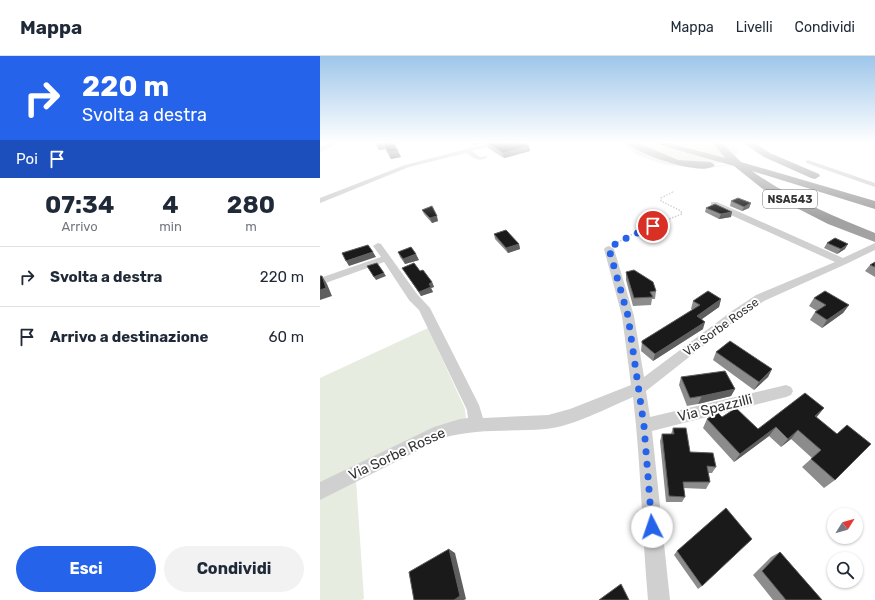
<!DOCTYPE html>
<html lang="it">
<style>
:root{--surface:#fff;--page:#f2f2f3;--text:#1f2937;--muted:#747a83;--line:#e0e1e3;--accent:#2563eb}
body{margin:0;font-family:Rubik,sans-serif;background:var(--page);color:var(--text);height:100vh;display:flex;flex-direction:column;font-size:15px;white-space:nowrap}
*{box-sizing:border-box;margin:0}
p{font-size:13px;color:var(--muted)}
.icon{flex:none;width:22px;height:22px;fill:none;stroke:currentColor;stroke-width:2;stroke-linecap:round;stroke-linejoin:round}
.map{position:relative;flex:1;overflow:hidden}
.details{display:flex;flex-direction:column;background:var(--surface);width:320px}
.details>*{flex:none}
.banner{background:#2563eb;color:#fff;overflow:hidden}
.needle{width:26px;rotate:53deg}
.tools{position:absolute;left:507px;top:452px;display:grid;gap:8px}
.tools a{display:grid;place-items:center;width:36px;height:36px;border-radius:50%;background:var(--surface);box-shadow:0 1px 3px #0004;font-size:20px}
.pin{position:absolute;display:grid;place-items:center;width:34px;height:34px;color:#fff;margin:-17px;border:2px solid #fff;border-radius:50%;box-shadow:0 1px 4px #0007}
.me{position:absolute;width:44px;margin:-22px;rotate:356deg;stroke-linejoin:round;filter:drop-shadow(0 0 3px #0008)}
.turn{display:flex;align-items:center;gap:14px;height:84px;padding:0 16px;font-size:18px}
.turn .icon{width:52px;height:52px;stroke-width:2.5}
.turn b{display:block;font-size:28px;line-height:34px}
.then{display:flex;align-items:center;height:38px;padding:0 16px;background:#0003;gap:8px;font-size:15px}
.eta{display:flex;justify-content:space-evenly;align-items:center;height:68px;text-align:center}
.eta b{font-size:24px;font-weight:700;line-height:28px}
.primary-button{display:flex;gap:8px;margin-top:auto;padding:8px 16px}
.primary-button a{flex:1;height:46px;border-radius:24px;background:var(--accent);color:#fff;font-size:16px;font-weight:700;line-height:46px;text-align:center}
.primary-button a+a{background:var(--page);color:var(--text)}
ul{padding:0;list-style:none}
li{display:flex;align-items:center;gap:12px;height:60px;padding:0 16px;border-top:1px solid var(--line)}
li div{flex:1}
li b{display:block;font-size:15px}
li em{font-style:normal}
header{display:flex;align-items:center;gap:24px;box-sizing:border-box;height:56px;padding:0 20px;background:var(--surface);border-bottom:1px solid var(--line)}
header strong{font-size:19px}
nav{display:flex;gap:22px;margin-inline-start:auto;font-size:14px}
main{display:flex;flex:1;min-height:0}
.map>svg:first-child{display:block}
.green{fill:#e6ecdf}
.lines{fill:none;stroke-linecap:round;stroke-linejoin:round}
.path-far1{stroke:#cdcdcd;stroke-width:1;stroke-dasharray:1 1;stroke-linecap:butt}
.path{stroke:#cdcdcd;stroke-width:1.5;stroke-dasharray:1.5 1.5;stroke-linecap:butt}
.minor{fill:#d0d0d0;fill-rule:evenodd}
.tertiary{fill:#d0d0d0;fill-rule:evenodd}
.trunk{fill:#a2a2a2;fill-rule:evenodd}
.wall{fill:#8c8c8c}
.shaded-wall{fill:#5f5f5f}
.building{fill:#1a1a1a;stroke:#5f5f5f}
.route{stroke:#2563eb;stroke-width:7;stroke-dasharray:0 12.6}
.labels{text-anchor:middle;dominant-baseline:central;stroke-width:4;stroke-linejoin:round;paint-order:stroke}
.shield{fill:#fff;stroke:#707070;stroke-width:1}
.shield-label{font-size:11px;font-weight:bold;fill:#333}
.street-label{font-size:12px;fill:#333;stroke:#fff}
.near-street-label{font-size:14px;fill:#333;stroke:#fff}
</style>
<header>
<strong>Mappa</strong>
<nav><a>Mappa</a><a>Livelli</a><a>Condividi</a></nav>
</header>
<main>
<section class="details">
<div class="banner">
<div class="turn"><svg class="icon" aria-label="right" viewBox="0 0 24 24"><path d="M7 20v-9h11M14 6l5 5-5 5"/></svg><div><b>220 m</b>Svolta a destra</div></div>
<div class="then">Poi<svg class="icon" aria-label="arrive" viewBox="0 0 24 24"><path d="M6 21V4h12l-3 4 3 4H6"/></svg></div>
</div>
<div class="eta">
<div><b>07:34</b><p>Arrivo</p></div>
<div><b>4</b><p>min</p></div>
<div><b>280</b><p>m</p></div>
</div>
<ul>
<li><svg class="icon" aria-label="right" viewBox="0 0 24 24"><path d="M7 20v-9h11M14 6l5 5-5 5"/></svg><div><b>Svolta a destra</b></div><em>220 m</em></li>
<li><svg class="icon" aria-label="arrive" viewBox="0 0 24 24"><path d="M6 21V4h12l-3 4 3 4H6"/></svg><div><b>Arrivo a destinazione</b></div><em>60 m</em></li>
</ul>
<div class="primary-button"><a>Esci</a><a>Condividi</a></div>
</section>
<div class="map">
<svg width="555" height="544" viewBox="0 0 555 544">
<rect width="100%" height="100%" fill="#fff"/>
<!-- green -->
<path class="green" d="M297,86c19,0 35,17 55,21 12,2 27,4 40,3 6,0 13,-2 19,-1l-22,3 -33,-2 -13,-2 -28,-10 -3,-4z
M313,86h14l52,14 6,-4 -36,-10h65l4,10c-9,15 -43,13 -59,10 -14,-3 -32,-14 -46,-20z
M108,272l37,81 1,11 -146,67v-109z
M36,424l8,119 -3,1h-41v-101z"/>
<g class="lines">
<!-- path-far1 -->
<path class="path-far1" d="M351,137l3,-2"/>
<!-- path -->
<path class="path" d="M295,188l23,-13 44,-17 -1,-3 -20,-10v-3l12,-6"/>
<!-- minor -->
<path class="minor" d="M173,86h11l-32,9 8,6 7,-1v2c-9,4 -13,0 -21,-5l-57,14 -89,36v-5l85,-33z
M488,104l67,23v4l-69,-24v-2z
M391,146h6l126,56 32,-15v7l-29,14 -82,37 -24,16 -94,74 4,26 136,-32 5,2 2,4 -2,4 -5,2 -134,34 18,169h-22c-6,-68 -7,-136 -15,-203 -26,11 -59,29 -87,32 -34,3 -70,-1 -103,9l-123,62v-18l114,-55 26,-8 8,-1 -1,-8 -48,-100 -10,-10 -25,-38 -64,23v-7l61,-21 -8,-11 5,-3 3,1 36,50 13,14 49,97 4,13 65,-3 22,-6 61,-24 -9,-69 -18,-67 2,-2 3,-1 5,3 20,67 10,61 88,-66 24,-16 79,-33 -124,-56z"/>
<!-- tertiary -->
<path class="tertiary" d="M11,86h10l-21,10v-5z"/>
<!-- trunk -->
<path class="trunk" d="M304,86h12l42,18 32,2 5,3c-12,13 -79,-12 -91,-23z
M329,86h16l60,16 -13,-16h9l20,20 134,39v8l-123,-38c38,27 80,45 123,62v9l-47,-18 -43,-22 -21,-12 -30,-24z
M422,86h11l17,11 49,21 1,2 -5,3 -4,-1 -47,-21z"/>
</g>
<!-- wall -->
<path class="wall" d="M55,86h18l5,9 3,6 -10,2 -6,-10 -6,1z
M170,86h42l-7,2 4,2 1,5 -26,7 -16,-10 -1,-5z
M411,145l20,2 -2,5 -7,3 -12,-5z
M386,152l25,9 -12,2 -14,-7z
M102,154l16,11 -6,2 -8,-9z
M174,178l25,10 1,5 -12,4 -13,-14z
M507,187l18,6 -8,5 -13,-6z
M78,196l21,8 -14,4 -5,-7z
M555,206v15l-10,-6 5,-6z
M82,212l18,3 12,11 2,5 -3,1 2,4 -12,4 -16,-24z
M306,216l30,19 -1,8h-3l-1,6 -18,1 -7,-26z
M494,242l35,7 -6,8 -21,15 -12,-8 5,-8 2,-1 -8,-5z
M401,243l-2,8 -17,12 1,10 -50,32 -12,-10 1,-10 51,-31 -2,-1 2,-8z
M396,296l56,17 -4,8 -14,13 -41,-30z
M361,321l54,12 -4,7 -33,8 -11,2 -8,-21z
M504,352l-8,9 19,63 -11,8 -22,-21 10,-9 -21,-19 -10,8 -12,-11 -35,26 -31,-34 4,-9 15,-2 36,12z
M353,372l17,24 26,15 -4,6h-4l2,9 -4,7 -23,-1 2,9 -3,5h-16l-6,-61 2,-7h9z
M357,495l25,35 -4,3 -24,-34z
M460,496l42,48h-49l-20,-25 18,-18z"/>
<!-- shaded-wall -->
<path class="shaded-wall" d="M153,86h12l-11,3z
M199,86h13l-12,4z
M63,87l2,6 -6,1 -3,-6z
M209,90l1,5 -26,7 -1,-5z
M78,95l3,6 -10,2 -3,-7z
M431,147l-2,5 -7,3 2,-4z
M412,156l-1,5 -12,2 2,-5z
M117,160l1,5 -6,2 -2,-5z
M199,188l1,5 -12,4 -2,-5z
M528,188l-3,5 -8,5 4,-5z
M53,196l3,5 -27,9 -3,-5z
M96,198l3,6 -14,4 -2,-5z
M64,217l2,3 -10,4 -2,-3z
M2,220l5,8 5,12 -12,4v-10z
M112,226l2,5 -3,1 2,4 -12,4 -2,-4 10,-8z
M401,243l-2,8 -24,17 2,-8z
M529,249l-6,8 -21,15 5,-8z
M385,266l-2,7 -50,32 2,-7z
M452,313l-4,8 -14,13 5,-8z
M415,333l-4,7 -33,8 4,-8z
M504,352l-8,10 -1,-2z
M456,371l-7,9 -35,26 6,-8z
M478,374l-7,9 -10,8 7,-8z
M129,493l6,4 11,46 -2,1h-10z"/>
<!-- building -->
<path class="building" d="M55,86h18l5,9 -10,1 -5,-9 -7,1z
M170,86h32l7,4 -26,7 -16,-10z
M418,142l13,5 -7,4 -13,-6z
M395,148l17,8 -11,2 -15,-6z
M112,150l5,10 -7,2 -8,-8z
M186,174l13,14 -13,4 -12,-14z
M515,182l13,6 -7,5 -14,-6z
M48,189l5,7 -27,9 -4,-8z
M91,191l5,7 -13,5 -5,-7z
M555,206v5l-5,-2z
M57,207l7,10 -10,4 -7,-11z
M94,207l6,8 3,-1 9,12 -3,2 2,3 -12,5 -17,-24z
M314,214l19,12 3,9 -6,1 3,5 -19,1 -8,-26z
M0,220h2l4,12 -6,2z
M388,235l13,8 -24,17 8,6 -50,32 -13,-11v-2l58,-36 -7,-4z
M505,235l24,14 -22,15 -12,-8 11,-7 -12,-7z
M410,285l42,28 -13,13 -43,-30z
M405,315l10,18 -33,7 -12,2 -9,-21z
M485,337l19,15 -9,8 22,18 10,-9 24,19 -36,36 -24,-21 10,-9 -23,-20 -10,9 -12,-12 -36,27 -33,-35 10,-7 5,5 14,-9 22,21z
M353,372h13l4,24 23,1 3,14 -9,-1 3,16h-27l2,15 -16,-1 -7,-62h12z
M406,452l26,31 -50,47 -25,-35z
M129,493l11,47 -6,4h-40l-5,-28z
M460,496l42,48h-36l-24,-29z
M301,528l8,16h-30z"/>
<!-- sky -->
<linearGradient id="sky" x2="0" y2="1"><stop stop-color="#9ec6ea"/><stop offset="0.53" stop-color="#fff"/><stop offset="1" stop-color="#fff" stop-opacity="0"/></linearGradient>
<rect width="555" height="163" fill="url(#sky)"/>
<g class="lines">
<!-- route -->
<path class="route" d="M332,471l-8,-101 -14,-96 -2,-14 -19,-67 9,-7 35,-16"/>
</g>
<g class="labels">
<!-- shield labels -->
<rect class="shield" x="443" y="134" width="54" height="18" rx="3"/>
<g class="shield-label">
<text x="470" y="143">NSA543</text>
</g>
<!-- street labels -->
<g class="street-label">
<text transform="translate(401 271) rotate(-36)">Via Sorbe Rosse</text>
</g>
<!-- near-street labels -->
<g class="near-street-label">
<text transform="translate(395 352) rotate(-14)">Via Spazzilli</text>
<text transform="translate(77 398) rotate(-25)">Via Sorbe Rosse</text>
</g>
</g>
</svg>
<div class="tools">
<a><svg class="needle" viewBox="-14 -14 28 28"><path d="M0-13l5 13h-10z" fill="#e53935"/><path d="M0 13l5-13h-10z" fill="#747a83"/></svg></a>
<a><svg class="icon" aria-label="search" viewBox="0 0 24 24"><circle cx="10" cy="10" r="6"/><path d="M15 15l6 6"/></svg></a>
</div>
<div class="pin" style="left:333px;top:170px;background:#d93025"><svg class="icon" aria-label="arrive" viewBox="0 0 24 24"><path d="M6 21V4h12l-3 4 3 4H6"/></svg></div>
<svg class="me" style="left:332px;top:471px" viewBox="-20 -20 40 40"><circle r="19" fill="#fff"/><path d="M0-13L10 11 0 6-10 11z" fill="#2563eb"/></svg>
</div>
</main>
